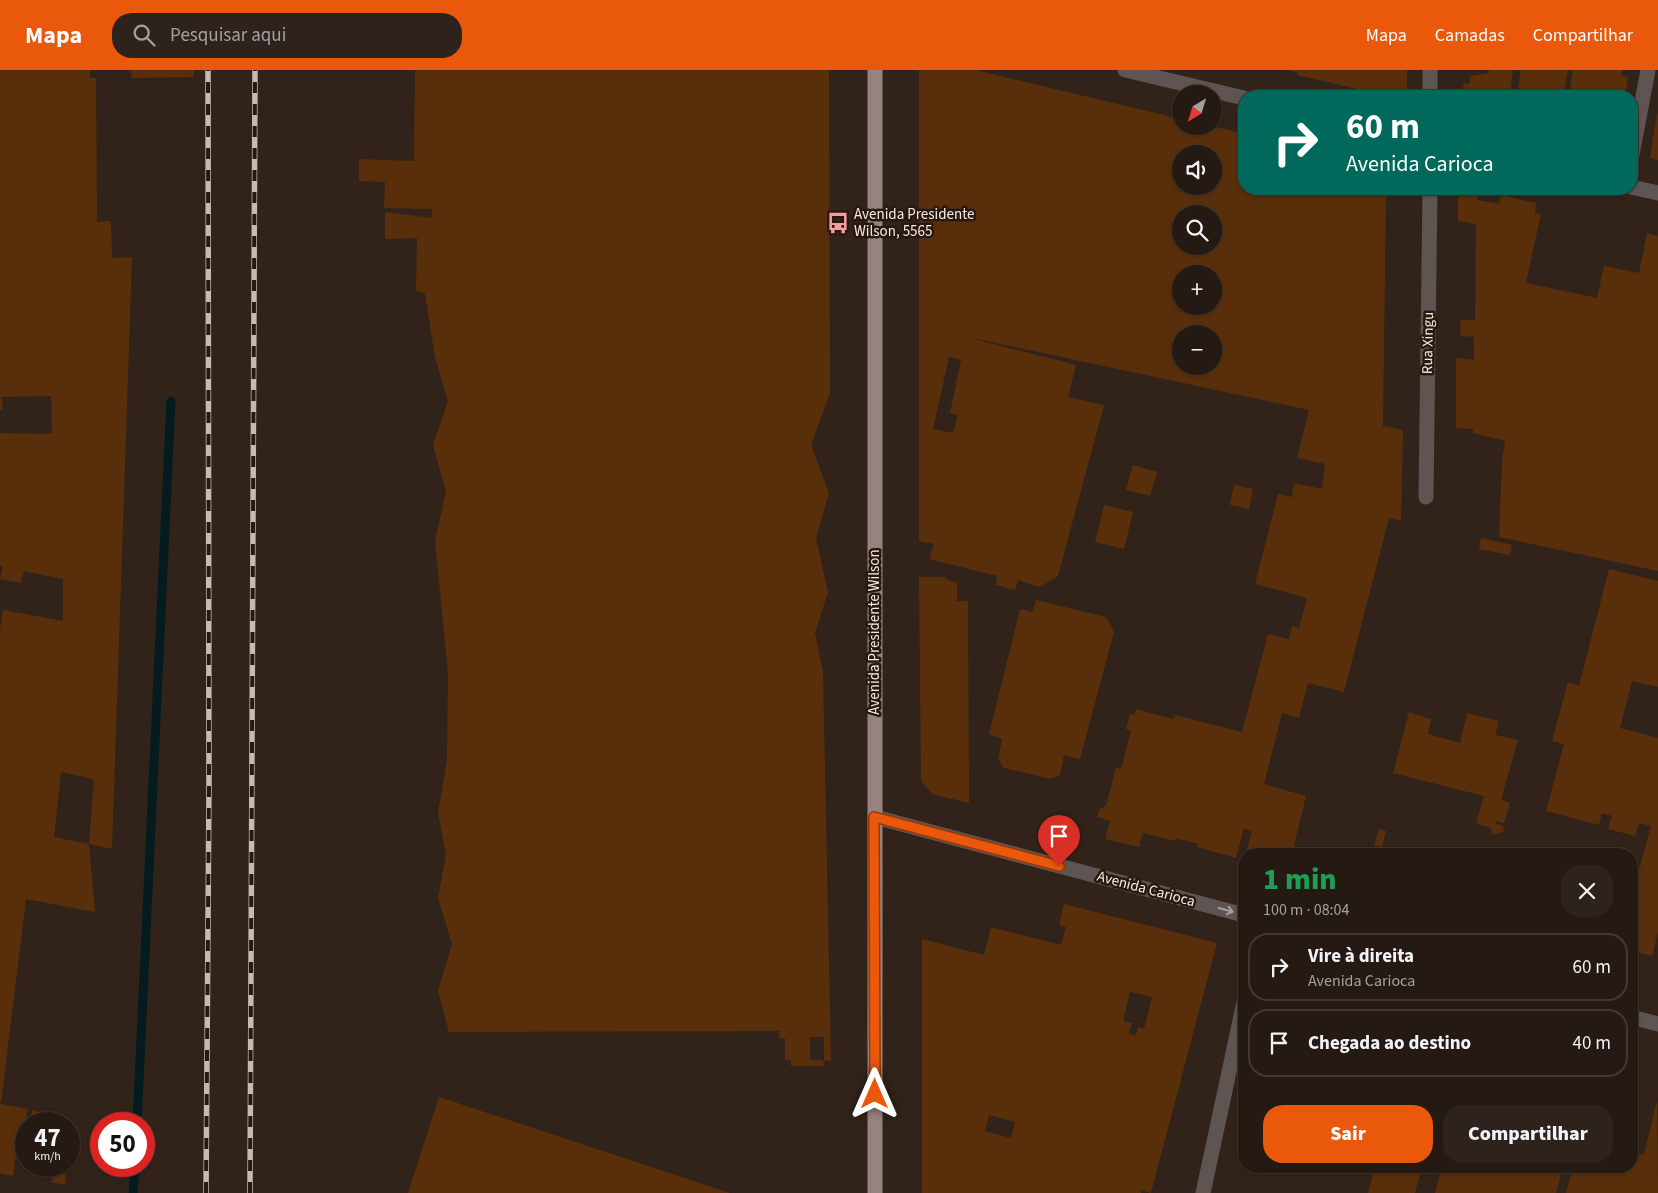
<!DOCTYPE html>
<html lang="pt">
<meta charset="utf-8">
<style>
:root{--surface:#251a13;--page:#2d231c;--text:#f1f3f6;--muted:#a3a1a0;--line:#423833;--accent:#ea580c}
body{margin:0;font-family:"Source Sans 3",sans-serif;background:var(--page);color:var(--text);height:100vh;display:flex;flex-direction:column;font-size:19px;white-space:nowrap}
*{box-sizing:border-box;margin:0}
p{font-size:16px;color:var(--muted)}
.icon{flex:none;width:28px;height:28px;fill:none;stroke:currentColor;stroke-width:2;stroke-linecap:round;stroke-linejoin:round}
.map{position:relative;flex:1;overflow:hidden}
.sheet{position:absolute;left:1238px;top:778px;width:400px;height:325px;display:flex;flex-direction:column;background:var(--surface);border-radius:20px;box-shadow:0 1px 4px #0004,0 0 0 1px var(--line)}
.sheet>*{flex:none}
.hud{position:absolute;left:1238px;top:20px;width:400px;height:105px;border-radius:20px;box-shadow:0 1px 4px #0004,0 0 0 1px var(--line);background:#00695c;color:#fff;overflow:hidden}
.needle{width:32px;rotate:218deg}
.buttons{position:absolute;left:1172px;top:15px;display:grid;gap:10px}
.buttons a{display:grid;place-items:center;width:50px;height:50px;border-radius:50%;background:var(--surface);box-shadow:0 1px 4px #0004,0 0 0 1px var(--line);font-size:25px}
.speed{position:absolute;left:15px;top:1042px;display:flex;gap:10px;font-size:25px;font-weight:700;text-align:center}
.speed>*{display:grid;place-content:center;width:65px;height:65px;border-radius:50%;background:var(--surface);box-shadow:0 1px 4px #0004,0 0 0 1px var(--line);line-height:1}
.speed small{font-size:12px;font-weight:400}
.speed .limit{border:8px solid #d22;background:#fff;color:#111}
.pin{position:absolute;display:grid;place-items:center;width:42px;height:42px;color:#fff;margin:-51px -21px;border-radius:50% 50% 50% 0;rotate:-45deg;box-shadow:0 0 5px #0007}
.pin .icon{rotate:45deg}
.me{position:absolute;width:55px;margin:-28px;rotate:0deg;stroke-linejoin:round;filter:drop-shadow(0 0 4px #0008)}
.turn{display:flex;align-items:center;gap:18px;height:105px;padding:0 25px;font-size:22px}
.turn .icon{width:65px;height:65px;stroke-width:2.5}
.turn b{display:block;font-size:35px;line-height:42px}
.round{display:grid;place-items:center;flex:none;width:52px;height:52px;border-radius:20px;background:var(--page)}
.summary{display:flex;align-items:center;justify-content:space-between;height:85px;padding:0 25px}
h1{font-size:30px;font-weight:800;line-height:38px;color:#1e9e55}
.button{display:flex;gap:10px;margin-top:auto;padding:10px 25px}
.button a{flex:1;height:58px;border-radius:20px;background:var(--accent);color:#fff;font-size:20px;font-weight:800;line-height:58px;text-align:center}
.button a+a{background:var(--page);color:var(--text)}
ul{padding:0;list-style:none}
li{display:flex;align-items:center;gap:15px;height:68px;margin:0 10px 8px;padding:0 15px;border:2px solid var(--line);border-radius:20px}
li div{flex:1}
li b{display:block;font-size:19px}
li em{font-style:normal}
header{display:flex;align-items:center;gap:30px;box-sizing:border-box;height:70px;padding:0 25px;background:var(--accent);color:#fff}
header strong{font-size:24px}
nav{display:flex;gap:28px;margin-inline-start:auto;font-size:18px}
.search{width:350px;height:45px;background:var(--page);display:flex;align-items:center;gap:12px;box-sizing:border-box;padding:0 18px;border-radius:20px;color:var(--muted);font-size:19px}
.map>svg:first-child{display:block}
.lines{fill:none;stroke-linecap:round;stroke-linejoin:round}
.stream{stroke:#041c1f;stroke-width:9}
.building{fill:#592f0b;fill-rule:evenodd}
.minor{stroke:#5e5553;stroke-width:15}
.major{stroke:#96837f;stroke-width:15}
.rail-casing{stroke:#c6bbb4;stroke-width:5.5}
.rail{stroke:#27190f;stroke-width:4;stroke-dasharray:11;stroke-linecap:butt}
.oneway{stroke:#aaa09c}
.route-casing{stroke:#983908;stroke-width:12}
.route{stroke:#ea580c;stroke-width:9}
.labels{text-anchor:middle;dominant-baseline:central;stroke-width:5;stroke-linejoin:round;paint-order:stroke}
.poi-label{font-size:15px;fill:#f5ebe4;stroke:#27190f;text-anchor:start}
.street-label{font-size:15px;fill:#f5ebe4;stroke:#27190f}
</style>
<header>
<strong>Mapa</strong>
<div class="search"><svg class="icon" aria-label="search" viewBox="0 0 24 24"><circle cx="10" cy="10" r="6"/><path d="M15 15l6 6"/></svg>Pesquisar aqui</div>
<nav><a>Mapa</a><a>Camadas</a><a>Compartilhar</a></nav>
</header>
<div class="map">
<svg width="1658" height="1123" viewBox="0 0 1658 1123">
<rect width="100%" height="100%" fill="#312319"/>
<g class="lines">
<!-- stream -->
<path class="stream" d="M137,1054l34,-723
M133,1123l2,-27"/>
</g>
<!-- building -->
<path class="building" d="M0,0h90v8h6l1,144 14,-1 1,37 20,-1 -20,592 -23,-5 5,-65 -33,-7 -7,65 35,7 6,68 -69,-13 -25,204 -1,-1v-472l3,-20 60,11v-42l-39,-8 -3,12 -21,-4 3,-13 -3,-1v-132l52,1 -1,-38 -49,1 1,13h-3z
M131,0h63v7l-63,1z
M415,0h414l1,323 -19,52 18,48 -13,45 12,54 -13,41 8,39 8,389 -7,-1v-23h-14v23h13l1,6h-33v-6h-6v-22h-6v-7l-330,1 -11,-41 14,-47 -14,-46 8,-43 -8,-42 9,-53 1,-87 -13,-132 11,-49 -13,-47 15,-44 -13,-44 -10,-63 -9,-4 1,-52 -32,1v-27l47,6v-9l-48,-1 1,-26 -26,-1v-22l55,2z
M919,0h56l206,49v7h32l31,8v55h142l-3,237 20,4 -2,91 -12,-3 -45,174 -36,-9 -9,35 -17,-5 -18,71 42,12 -14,58h-46l6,-23 -8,-3 -8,30 -39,-11 1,-3 -22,-6 -1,3 -32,-8 -4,14 -34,-8 5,-18 -13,-4 3,-9 3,1 1,-3h2l10,-38 5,1 10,-38 -5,-2 4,-15 4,1 2,-6 37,10 2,-4 67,17 26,-98 21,5 3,-13 7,2 8,-30 -52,-14 23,-90 14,3 2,-14 28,6 3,-25 -28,-6 12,-48 -332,-71v1l99,25 -8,32 36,8 -46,171 -18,11 -22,-7 -3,10 -19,-5 1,-9 -68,-17 5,-15 -15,-3zM1181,84h33v32h-33zM1181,144h33v32h-33zM1181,204h33v32h-33zM1181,264h33v32h-33zM949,287l12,3 -11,53 8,2 -5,18 -20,-4z
M1289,0h118v26h-20l-90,-21 1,-2z
M1489,0h24l-3,24 7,1 4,-25h47l-5,26h-102l3,-13 5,1 1,-8 19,-3z
M1573,0h49l-1,6 7,1 -3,19h-56z
M1657,43l1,1v46l-8,-2z
M1469,119l9,1 -1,10 22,4 2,-9 35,8 -1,10 6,1 -15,69 71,15 7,-32 35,7 8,-40 11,3v335l-159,-34 3,-76 3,-20 -32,-8v-4l-17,-1v-70l18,2v-23l-14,-1 1,-16h14l1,-96 -18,-3v-23z
M1133,395l24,7 -7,24 -24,-6z
M1234,415l19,4 -4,20 -19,-4z
M1104,435l29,7 -9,37 -29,-7z
M1481,468l31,7 -2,10 -31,-6z
M1609,499l49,12v106l-26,-6 -12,47 38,10v194l-6,24 -21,-5v-51l20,-74 -12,-3 -4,13 -27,-7 4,-13 -10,-3 -3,12 -53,-14 18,-67 -12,-3 16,-59 11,4z
M919,507h26l4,4 8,1v19h11l1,202 -37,-9 -11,-13z
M1036,530l70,17 8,15 -34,127 -16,-4 -4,20 -9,4 -47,-11 -6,-9 4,-20 -13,-5 31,-125 13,3z
M1409,642l22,7 -3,15 32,9 7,-30 32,8 -4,14 23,5 -17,60 9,3 -6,20 -8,-2 -1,2 8,3 1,6 -12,3 -1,-7 -15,-5 8,-27 -91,-23z
M1379,759l7,2 -4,16 -8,-2z
M1506,779l1,5h-11l-1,-3z
M1064,834l153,39 -66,250 -9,-3 -1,3h-219v-254l62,16 7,-28 70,18 5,-18 -7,-2zM1130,922l22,5 -8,32 -6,-2 -2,9 -7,-2 3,-11 -9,-2zM989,1045l26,7 -4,16 -26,-7z
M439,1027l291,96h-322z
M1657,1030l1,93h-92l7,-27h58v-15l13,4z
M0,1034l28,5 -3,16h-5l-7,51 -13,-3z
M32,1040l27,6 -2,6 -26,-5z
M30,1049l18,4v1h-19z
M1375,1096h47l-7,27h-47z
M1442,1096h121l-7,27h-121z
M55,1100l11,4 -1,11 -14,-3z"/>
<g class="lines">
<!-- minor -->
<path class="minor" d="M1125,0l119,28
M1430,0v26
M1631,90l17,-90
M1631,117l27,6
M1426,427l4,-308
M875,747l369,98
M1631,947l27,7
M1203,1123l41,-191"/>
<!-- major -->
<path class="major" d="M875,0v1123"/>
<!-- rail casing -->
<g class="rail-casing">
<path id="rail" d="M206,1123l3,-405 -1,-718
M250,1123l5,-1123"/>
</g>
<!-- rail -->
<use href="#rail" class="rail"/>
</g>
<!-- one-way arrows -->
<defs><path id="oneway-shaft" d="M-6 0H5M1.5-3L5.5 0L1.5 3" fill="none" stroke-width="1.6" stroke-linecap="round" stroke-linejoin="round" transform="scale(1.25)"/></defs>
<use class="oneway" href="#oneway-shaft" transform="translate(1226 840) rotate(15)"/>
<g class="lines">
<!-- route casing -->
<g class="route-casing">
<path id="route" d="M875,1024l-1,-277 185,49"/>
</g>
<!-- route -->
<use href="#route" class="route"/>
</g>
<!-- icons -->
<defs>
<g id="bus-bare" transform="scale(1.725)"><path d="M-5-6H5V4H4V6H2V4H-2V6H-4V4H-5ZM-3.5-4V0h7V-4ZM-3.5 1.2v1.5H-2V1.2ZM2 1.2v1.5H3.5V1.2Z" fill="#f59b9d" stroke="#27190f" stroke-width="2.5" paint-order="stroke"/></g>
</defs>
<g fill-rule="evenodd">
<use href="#bus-bare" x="838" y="153"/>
</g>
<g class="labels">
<!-- poi labels -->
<g class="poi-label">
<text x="854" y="144">Avenida Presidente<tspan x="854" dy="17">Wilson, 5565</tspan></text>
</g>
<!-- street labels -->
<g class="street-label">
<text transform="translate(1428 273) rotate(-89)">Rua Xingu</text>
<text transform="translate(874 562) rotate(-90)">Avenida Presidente Wilson</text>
<text transform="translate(1146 819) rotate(15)">Avenida Carioca</text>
</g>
</g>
</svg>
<div class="buttons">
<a><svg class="needle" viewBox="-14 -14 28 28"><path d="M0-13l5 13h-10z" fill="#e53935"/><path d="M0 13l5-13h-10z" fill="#a3a1a0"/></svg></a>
<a><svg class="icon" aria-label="sound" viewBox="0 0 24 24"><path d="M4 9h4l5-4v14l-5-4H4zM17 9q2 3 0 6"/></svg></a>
<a><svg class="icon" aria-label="search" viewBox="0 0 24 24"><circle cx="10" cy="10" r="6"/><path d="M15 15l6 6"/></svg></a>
<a>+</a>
<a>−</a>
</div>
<div class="speed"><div>47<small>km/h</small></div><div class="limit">50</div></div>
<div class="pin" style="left:1059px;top:796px;background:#d93025"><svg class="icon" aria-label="arrive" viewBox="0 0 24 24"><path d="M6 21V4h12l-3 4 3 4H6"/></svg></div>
<svg class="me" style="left:875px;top:1024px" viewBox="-20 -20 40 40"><path d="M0-17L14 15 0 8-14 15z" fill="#ea580c" stroke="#fff" stroke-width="4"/></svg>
<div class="hud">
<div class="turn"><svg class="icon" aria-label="right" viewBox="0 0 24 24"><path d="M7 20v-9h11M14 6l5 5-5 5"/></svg><div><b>60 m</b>Avenida Carioca</div></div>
</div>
<section class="sheet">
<div class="summary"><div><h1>1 min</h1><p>100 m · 08:04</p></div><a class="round"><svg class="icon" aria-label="close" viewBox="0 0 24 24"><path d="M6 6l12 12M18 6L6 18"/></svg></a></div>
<ul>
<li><svg class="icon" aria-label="right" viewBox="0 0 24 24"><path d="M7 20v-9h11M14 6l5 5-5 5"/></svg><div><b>Vire à direita</b><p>Avenida Carioca</p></div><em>60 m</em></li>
<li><svg class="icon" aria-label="arrive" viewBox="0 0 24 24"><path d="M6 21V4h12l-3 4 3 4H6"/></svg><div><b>Chegada ao destino</b></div><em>40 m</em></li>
</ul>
<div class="button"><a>Sair</a><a>Compartilhar</a></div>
</section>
</div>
